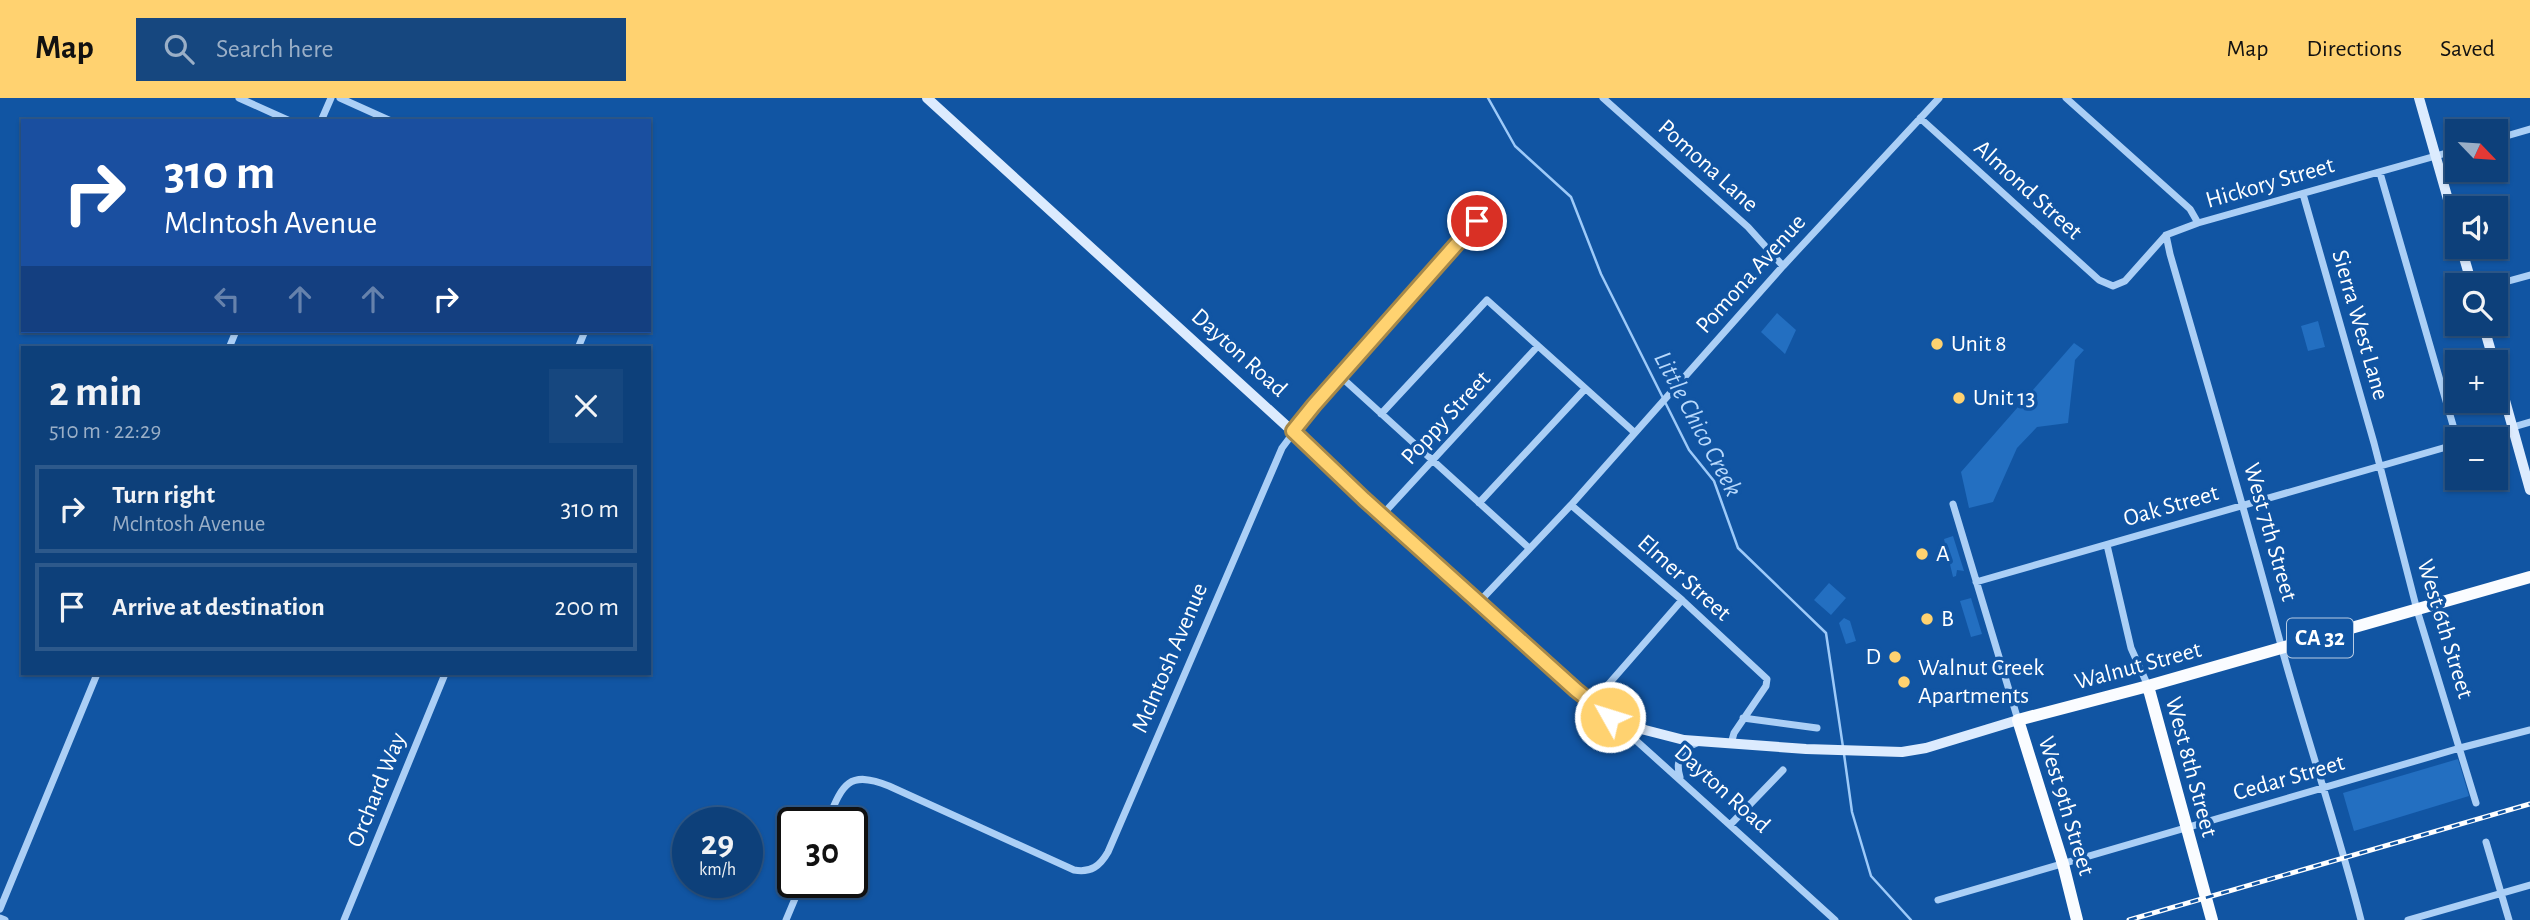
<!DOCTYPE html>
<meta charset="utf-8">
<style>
:root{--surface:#0d407a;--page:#16477f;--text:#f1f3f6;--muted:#9aafc7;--line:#2d598b;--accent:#ffd270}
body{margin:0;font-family:"Alegreya Sans",sans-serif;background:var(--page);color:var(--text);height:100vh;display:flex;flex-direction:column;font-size:26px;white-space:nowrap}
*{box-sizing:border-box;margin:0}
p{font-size:23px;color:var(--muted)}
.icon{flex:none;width:38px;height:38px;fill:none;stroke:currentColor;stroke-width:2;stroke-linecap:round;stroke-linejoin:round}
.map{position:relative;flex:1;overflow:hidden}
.details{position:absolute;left:21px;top:248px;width:630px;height:329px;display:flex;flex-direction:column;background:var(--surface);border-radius:0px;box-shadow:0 2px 5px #0004,0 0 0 2px var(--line)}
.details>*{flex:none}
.banner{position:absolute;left:21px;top:21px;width:630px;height:214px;border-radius:0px;box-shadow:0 2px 5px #0004,0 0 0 2px var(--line);background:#1a4fa0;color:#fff;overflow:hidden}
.needle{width:46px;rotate:115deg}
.fabs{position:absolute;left:2445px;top:21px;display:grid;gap:14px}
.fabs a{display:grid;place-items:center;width:63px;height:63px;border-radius:0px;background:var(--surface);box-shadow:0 2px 5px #0004,0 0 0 2px var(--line);font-size:35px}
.speed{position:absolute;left:672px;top:709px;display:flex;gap:14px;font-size:35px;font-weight:700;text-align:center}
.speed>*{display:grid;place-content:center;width:91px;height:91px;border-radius:50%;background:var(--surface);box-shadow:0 2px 5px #0004,0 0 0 2px var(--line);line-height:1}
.speed small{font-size:18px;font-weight:400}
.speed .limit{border:4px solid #111;border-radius:10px;background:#fff;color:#111}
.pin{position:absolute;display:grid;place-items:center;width:60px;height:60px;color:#fff;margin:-30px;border:4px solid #fff;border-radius:50%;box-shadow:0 2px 7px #0007}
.me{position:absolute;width:77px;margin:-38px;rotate:309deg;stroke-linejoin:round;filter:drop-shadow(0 0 5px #0008)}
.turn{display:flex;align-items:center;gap:24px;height:147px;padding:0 28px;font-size:32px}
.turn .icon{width:91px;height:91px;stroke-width:2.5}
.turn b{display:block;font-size:49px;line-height:60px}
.lanes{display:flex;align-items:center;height:66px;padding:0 28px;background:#0003;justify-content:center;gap:35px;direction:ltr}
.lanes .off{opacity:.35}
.round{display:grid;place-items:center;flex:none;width:74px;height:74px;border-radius:0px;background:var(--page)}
.summary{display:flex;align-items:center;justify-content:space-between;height:119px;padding:0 28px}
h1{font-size:42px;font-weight:600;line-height:52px}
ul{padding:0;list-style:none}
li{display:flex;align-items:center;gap:21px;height:88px;margin:0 14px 10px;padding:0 14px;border:4px solid var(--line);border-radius:0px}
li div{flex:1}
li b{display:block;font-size:26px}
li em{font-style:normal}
header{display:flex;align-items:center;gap:42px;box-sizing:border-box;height:98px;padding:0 35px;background:var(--accent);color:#111}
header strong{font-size:33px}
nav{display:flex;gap:38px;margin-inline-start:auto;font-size:24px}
.search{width:490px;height:63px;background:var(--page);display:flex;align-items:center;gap:18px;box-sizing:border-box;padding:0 24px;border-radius:0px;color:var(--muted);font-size:26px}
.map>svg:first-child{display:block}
.green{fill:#236fc1}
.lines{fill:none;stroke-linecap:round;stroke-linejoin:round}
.stream{stroke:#9dcaf9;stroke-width:2.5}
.street{stroke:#abcff6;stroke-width:7}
.secondary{stroke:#dcebfe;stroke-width:10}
.primary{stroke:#fafcff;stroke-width:12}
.rail-casing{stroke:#fff;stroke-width:5}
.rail{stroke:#1155a3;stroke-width:2.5;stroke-dasharray:8;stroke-linecap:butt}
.route-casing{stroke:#a68849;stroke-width:18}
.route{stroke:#ffd270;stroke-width:12}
.poi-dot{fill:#ffd270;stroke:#1155a3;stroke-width:2.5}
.labels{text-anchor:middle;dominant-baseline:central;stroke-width:7;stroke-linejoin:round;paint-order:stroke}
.shield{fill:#1155a3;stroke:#b8cce3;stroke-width:2}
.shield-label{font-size:23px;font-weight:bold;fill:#fff}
.street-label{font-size:24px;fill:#fff;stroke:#1155a3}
.poi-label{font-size:24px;fill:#fff;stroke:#1155a3;text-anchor:start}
.water-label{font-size:26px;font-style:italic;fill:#b8d9fc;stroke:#1155a3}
</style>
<header>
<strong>Map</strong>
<div class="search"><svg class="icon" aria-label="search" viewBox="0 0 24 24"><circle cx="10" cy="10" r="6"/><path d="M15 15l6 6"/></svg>Search here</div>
<nav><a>Map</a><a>Directions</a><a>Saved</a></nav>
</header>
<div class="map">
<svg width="2530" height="822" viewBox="0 0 2530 822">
<rect width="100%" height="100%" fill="#1155a3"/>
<!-- green -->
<path class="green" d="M1777,215l19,17 -11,24 -24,-22z
M2318,223l7,26 -17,4 -7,-25z
M2074,245l10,7 -9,10 -7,63 -31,4 -20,21 -24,54 -24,6 -8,-36z
M1953,438l11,35 -7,-1 -1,6 -3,1 -9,-38z
M1829,485l17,15 -15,17 -17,-15z
M1971,500l11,36 -11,3 -11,-36z
M1844,520l6,3 6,20 -10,3 -7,-21z
M2458,661l11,37 -115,35 -11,-38z"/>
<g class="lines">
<!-- stream -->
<path class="stream" d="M1488,0l27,48 56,51 30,77 88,176 25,31 24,67 88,85 17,114
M1844,656l8,58 19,64 40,44"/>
<!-- street -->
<path class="street" d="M239,0l51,23
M340,0l51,23
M1603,0l145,129 35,39
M2066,0l124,111 8,14
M1920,20l179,162 14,6 12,-5 41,-46 32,-12 259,-73
M321,23l10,-23
M2496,41l34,-10
M2380,75l77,266
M2303,96l71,249 43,167 59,193
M2166,137l4,19c38,132 77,263 112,395 25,91 56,180 79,271
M2494,187l36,-10
M229,250l7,-17
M578,250l7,-17
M1340,278l189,172
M1381,316l106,-114 147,132
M2472,341l58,-17
M1479,405l106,-114
M1953,406l65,216
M1571,407l111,95 85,79 -1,7 -32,47 -3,11
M1383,416l154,-167
M2107,447l24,103 17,38
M1976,484l481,-138
M1480,503l91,-96 212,-239 156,-168
M1593,604l89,-102
M1610,619l225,203
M1743,620l74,10
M1680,679c-5,-16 1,-28 17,-34
M827,724c15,-36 20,-53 62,-36l185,84c17,3 26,-4 34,-18l174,-404 32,-43 163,-184
M1730,727l53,-55
M2486,744l23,78
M1938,802l522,-152 70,-18
M0,811l97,-235
M0,820l5,2
M344,822l101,-246
M786,822l16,-38
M2408,822l122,-35"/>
<!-- secondary -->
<path class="secondary" d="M927,0l649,592 41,27 28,13 39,10 122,9 96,3 24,-4 92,-28
M2419,0l38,133
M2461,149l11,38
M2483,226l11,38
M2496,270l34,122"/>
<!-- primary -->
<path class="primary" d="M2148,588l64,234
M2077,822l-14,-56 -45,-144 130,-34 382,-109"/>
<!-- rail casing -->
<g class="rail-casing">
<path id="rail" d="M2129,822l401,-116"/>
</g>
<!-- rail -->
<use href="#rail" class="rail"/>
</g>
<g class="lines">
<!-- route casing -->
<g class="route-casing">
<path id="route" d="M1477,123l-163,184 -21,26 71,68 212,191 34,27"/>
</g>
<!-- route -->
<use href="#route" class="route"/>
</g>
<!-- markers -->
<g class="poi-dot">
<circle cx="1937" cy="246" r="7"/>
<circle cx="1959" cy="300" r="7"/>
<circle cx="1922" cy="456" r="7"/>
<circle cx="1927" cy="521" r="7"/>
<circle cx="1895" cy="559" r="7"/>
<circle cx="1904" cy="584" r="7"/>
</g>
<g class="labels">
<!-- shield labels -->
<rect class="shield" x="2287" y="520.5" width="66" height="39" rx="5"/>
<g class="shield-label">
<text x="2320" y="540">CA 32</text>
</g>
<!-- street labels -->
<g class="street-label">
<text transform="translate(1708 68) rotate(42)">Pomona Lane</text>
<text transform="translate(2270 85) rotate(-16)">Hickory Street</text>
<text transform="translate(2028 92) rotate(42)">Almond Street</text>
<text transform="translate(1751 176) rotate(-48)">Pomona Avenue</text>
<text transform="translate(2360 227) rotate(74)">Sierra West Lane</text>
<text transform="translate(1239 255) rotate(42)">Dayton Road</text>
<text transform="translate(1446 320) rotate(-47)">Poppy Street</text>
<text transform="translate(2171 408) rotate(-16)">Oak Street</text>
<text transform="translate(2270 434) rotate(74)">West 7th Street</text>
<text transform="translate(1684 480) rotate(42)">Elmer Street</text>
<text transform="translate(2445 531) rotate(73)">West 6th Street</text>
<text transform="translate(1170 560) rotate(-67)">McIntosh Avenue</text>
<text transform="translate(2138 568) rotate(-15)">Walnut Street</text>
<text transform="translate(2191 669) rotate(75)">West 8th Street</text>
<text transform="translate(2289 680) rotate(-16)">Cedar Street</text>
<text transform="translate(1722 691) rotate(42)">Dayton Road</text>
<text transform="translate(377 692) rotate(-68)">Orchard Way</text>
<text transform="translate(2066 708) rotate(73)">West 9th Street</text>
</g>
<!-- poi labels -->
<g class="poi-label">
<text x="1951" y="246">Unit 8</text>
<text x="1973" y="300">Unit 13</text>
<text x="1936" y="456">A</text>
<text x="1941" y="521">B</text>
<text x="1881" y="559" text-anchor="end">D</text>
<text x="1918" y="570">Walnut Creek<tspan x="1918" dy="28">Apartments</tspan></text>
</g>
<!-- water labels -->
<g class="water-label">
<text transform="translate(1698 326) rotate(62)">Little Chico Creek</text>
</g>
</g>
</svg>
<div class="fabs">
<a><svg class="needle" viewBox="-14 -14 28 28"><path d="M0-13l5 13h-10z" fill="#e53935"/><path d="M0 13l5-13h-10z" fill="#9aafc7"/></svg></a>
<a><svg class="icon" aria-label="sound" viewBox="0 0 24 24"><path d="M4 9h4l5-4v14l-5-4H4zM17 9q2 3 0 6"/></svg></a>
<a><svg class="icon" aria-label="search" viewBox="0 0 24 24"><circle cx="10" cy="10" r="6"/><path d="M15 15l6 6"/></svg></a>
<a>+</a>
<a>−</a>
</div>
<div class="speed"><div>29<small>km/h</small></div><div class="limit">30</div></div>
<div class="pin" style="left:1477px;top:123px;background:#d93025"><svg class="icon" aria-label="arrive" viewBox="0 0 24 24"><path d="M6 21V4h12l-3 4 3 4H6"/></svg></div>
<svg class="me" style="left:1610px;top:619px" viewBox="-20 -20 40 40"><circle r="17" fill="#ffd270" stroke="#fff" stroke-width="3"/><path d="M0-11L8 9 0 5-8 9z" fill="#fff"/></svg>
<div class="banner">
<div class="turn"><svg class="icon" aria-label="right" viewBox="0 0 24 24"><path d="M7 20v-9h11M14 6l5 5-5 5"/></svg><div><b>310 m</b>McIntosh Avenue</div></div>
<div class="lanes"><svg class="icon off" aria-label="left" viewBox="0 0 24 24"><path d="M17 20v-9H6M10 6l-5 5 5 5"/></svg><svg class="icon off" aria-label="ahead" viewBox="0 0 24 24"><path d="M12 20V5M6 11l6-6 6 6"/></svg><svg class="icon off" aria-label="ahead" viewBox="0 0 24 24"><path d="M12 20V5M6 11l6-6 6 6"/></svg><svg class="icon" aria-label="right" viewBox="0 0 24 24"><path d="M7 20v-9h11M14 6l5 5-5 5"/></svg></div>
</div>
<section class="details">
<div class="summary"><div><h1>2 min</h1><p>510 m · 22:29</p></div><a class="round"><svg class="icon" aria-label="close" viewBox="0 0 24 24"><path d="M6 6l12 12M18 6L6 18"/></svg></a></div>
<ul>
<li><svg class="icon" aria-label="right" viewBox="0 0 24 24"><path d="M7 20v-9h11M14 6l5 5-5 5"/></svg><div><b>Turn right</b><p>McIntosh Avenue</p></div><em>310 m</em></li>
<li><svg class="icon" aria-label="arrive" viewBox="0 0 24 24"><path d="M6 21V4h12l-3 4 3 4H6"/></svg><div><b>Arrive at destination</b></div><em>200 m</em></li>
</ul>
</section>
</div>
